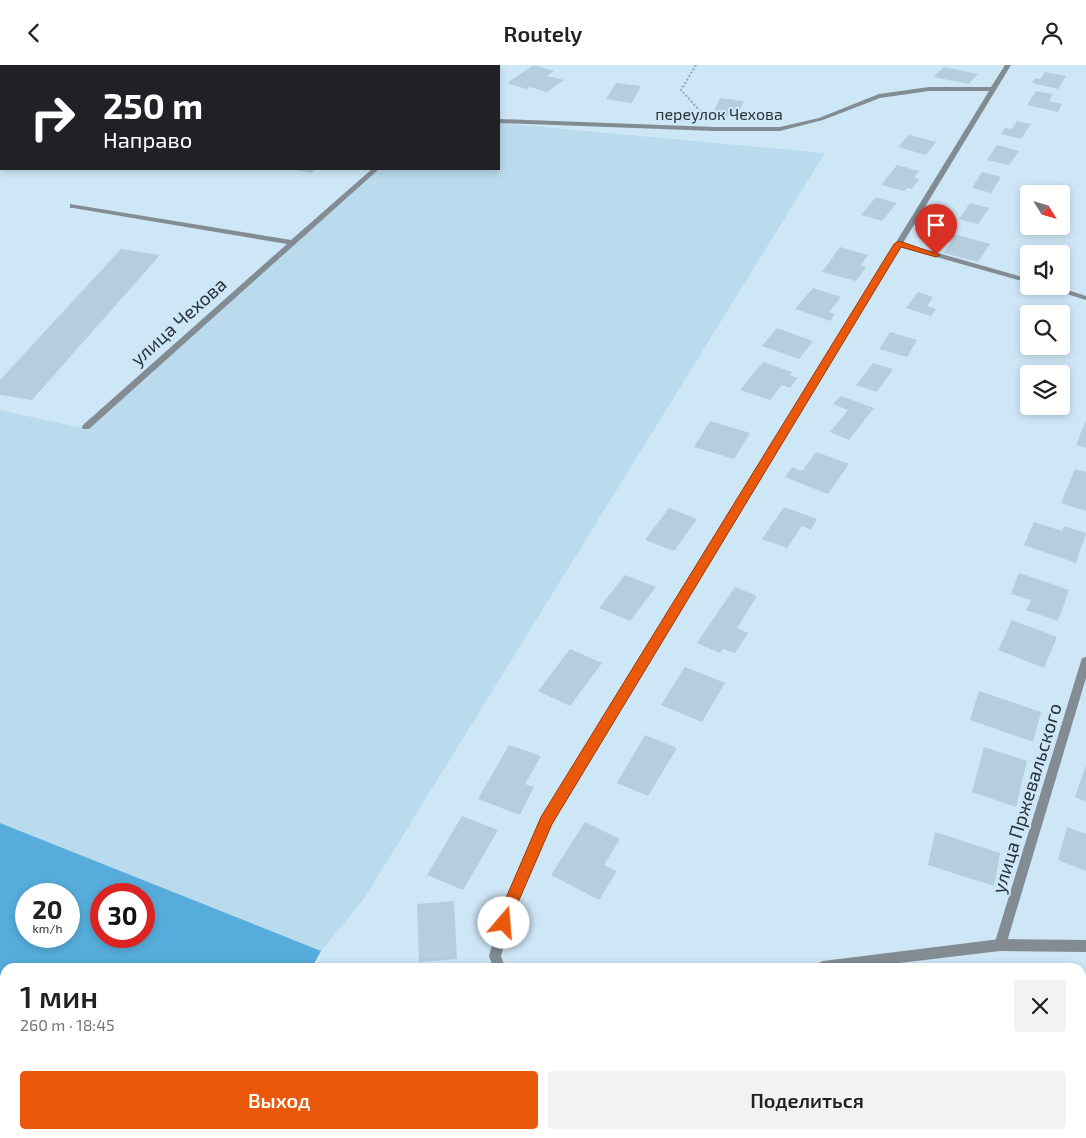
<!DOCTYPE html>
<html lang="ru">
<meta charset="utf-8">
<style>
:root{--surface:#fff;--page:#f2f2f2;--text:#202124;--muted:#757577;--accent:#ea580c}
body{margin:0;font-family:"Exo 2",sans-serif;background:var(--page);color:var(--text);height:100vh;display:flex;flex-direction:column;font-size:19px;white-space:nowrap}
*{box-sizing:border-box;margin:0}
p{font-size:16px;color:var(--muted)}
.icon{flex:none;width:28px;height:28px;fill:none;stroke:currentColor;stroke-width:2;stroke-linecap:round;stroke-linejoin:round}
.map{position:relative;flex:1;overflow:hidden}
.sheet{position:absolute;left:0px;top:898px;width:1086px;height:176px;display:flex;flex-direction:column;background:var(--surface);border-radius:15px 15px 0 0;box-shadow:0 2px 8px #0003}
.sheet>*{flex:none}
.top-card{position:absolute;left:0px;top:0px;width:500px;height:105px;box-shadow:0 2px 8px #0003;background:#202124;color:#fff;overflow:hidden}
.needle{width:32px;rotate:127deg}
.controls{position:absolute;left:1020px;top:120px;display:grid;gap:10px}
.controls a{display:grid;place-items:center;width:50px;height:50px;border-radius:5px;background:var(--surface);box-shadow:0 2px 8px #0003;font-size:25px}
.speed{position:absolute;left:15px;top:818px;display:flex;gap:10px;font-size:25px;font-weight:700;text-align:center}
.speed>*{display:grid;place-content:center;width:65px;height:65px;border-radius:50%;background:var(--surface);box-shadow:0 2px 8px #0003;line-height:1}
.speed small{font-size:12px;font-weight:400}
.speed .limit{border:8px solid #d22;background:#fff;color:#111}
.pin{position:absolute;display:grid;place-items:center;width:42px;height:42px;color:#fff;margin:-51px -21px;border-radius:50% 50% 50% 0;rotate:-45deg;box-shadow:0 0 5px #0007}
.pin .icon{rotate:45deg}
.me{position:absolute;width:55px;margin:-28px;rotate:18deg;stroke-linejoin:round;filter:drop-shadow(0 0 4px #0008)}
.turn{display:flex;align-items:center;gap:18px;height:105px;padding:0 20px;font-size:22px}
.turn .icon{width:65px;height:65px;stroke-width:2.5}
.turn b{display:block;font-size:35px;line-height:42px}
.round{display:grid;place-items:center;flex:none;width:52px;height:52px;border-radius:5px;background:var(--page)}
.head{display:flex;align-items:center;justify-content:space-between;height:85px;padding:0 20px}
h1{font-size:30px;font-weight:600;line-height:38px}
.primary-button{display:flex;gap:10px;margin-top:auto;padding:10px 20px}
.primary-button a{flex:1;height:58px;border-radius:5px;background:var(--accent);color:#fff;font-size:20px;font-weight:600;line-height:58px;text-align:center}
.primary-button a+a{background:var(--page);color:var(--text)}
header{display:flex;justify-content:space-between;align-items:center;height:65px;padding:0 20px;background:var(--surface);font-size:22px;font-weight:600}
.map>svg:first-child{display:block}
.built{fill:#badaed}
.forest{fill:#56addb;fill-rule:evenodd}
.building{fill:#b4cedd}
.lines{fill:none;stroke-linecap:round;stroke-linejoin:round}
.path-far1{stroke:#94a8b4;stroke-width:2;stroke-dasharray:2 2;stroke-linecap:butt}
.path{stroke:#94a8b4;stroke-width:4;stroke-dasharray:3 3;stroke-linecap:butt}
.service{fill:#828c92;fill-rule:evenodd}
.minor{fill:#828c92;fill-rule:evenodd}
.route{fill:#ea580c;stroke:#983908}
.labels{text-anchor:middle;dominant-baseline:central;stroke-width:4;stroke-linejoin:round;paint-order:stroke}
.far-street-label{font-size:16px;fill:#293339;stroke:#cee7f7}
.street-label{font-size:19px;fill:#293339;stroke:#cee7f7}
</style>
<header><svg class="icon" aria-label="back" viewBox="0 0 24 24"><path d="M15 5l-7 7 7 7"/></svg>Routely<svg class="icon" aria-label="person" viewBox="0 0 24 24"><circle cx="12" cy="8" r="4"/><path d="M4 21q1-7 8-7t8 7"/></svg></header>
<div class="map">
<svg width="1086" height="1073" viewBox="0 0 1086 1073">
<rect width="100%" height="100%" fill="#cee7f7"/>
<!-- built -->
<path class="built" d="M499,58l326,30 -462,747 -42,51 -321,-128v-413l72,16 14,1 290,-258h123z"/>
<!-- forest -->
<path class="forest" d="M0,758l321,128 -9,16h-307v104h-5zM26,829h43v42h-43zM101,829h43v42h-43z"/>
<!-- building -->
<path class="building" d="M534,0l20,6 -7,5 17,4 -17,12 -17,-5 -4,2 -19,-6z
M944,2l34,7 -9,10 -36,-7z
M1045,7l21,4 -8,13 -26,-6 3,-5 5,1z
M616,18l25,3 -9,17 -26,-4z
M1036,26l17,3 -4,7 13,3 -4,8 -31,-7z
M720,33l24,3 -7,16 -24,-4z
M1017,56l14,3 -10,15 -20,-5 4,-6 7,1z
M909,70l27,7 -10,13 -28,-8z
M997,80l22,6 -10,14 -22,-5z
M897,100l22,6 -5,7 5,1 -7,10 -5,-1 -3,3 -23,-6z
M289,104h26l-3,4z
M982,107l19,5 -10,16 -19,-5z
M876,132l21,6 -15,18 -21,-6z
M970,138l19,5 -11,16 -19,-5z
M947,167l43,12 -12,18 -34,-9 7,-11 -10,-3z
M840,182l28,8 -7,10 5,2 -10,14 -34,-9z
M121,184l39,6 -128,145 -32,-5v-15z
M813,223l28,9 -12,15 6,2 -5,7 -35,-12z
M918,227l15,5 -6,9 9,3 -5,7 -25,-8z
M777,263l36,13 -14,18 -37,-13z
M890,267l27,8 -10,17 -28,-8z
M763,297l29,10 -2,3 8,3 -8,10 -8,-3 -12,15 -30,-10z
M873,298l20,6 -16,23 -21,-7z
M841,331l33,12 -25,32 -19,-8 18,-22 -15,-6z
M1086,355v28l-10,-3z
M710,356l40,12 -16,26 -40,-12z
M816,387l33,12 -21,30 -43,-17 7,-10 10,4z
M1075,404l11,3v39l-25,-8z
M784,442l33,12 -6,11 -9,-4 -15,22 -25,-9z
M669,443l28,11 -23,32 -29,-11z
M1034,457l28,9 2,-5 22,7 -10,30 -52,-18z
M1019,508l50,17 -11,31 -32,-11 5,-10 -20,-6z
M625,510l31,12 -26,34 -31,-13z
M735,522l22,9 -20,32 11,5 -13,20 -12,-4 -3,4 -23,-10z
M1012,555l45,17 -13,31 -46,-18z
M570,584l32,14 -32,43 -32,-15z
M685,602l40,16 -23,39 -41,-17z
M979,626l62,21 -8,30 -63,-22z
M645,670l32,13 -29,48 -31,-13z
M509,680l32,11 -16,28 9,3 -14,28 -42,-16z
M984,682l43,14 -11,46 -44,-15z
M1086,700v37l-11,-5z
M462,751l36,14 -35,60 -36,-15z
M585,757l35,17 -16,26 13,6 -18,29 -48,-25z
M1067,762l19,7v37l-28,-11z
M935,767l65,21 -6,33 -66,-21z
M454,836l3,58 -38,3 -2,-58z"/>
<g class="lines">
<!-- path-far1 -->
<path class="path-far1" d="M696,0l-15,25 19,21"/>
<!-- path -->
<path class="path" d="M0,950h5
M394,1073l1,-4"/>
<!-- service -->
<path class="service" d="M1000,874l86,1v12l-86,-1 -134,16h-49l2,-4 4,-2z"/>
<!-- minor -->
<path class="minor" d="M1005,0h6l-108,178 126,36v4l-128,-36 -350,576 -36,83 -14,50 4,11h-12l-4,-11 14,-50 39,-88 447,-727h-60l-49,7 -57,22 -43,11h-65l-216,-8v-4l216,8h65l39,-9 60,-24 50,-7h62z
M0,32h1v4h-1z
M372,104h7l-290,260h-6l-1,-2 1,-2 204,-181 -214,-36h-3v-4l221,36z
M1042,221h13l31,10v4z
M1086,592v21l-80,267 -2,4 -4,2 -4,-2 -2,-4 87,-284 1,-3z"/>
</g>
<!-- route -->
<path class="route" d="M899,176l41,14 -4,2 -35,-10 -349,577 -36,83 -7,20 -5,2 -5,-2 -2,-4 5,-16 39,-90 353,-573z"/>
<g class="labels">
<!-- far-street labels -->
<g class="far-street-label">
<text x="719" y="48">переулок Чехова</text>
</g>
<!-- street labels -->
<g class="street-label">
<text transform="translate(178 256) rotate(-42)">улица Чехова</text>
<text transform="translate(1026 733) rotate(-73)">улица Пржевальского</text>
</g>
</g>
</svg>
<div class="controls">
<a><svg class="needle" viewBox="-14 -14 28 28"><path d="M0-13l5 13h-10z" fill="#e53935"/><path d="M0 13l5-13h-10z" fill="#757577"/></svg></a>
<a><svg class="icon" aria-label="sound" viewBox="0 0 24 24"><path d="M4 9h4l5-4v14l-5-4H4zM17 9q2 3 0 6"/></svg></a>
<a><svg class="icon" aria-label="search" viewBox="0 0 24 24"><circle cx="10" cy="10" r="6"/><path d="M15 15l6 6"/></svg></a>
<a><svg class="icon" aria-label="layers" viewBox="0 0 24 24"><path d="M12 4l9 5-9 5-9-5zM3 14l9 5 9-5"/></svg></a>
</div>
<div class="speed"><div>20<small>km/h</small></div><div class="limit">30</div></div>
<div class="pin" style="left:936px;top:190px;background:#d93025"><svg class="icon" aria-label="arrive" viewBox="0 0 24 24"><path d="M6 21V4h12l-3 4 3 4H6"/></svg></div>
<svg class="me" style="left:504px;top:858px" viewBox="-20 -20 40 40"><circle r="19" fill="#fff"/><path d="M0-13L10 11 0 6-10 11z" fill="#ea580c"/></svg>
<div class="top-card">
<div class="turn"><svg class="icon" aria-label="right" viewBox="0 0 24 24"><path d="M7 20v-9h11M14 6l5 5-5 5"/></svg><div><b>250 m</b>Направо</div></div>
</div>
<section class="sheet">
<div class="head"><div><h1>1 мин</h1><p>260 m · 18:45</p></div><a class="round"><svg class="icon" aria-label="close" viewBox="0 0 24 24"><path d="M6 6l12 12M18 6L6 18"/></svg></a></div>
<div class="primary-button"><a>Выход</a><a>Поделиться</a></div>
</section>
</div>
